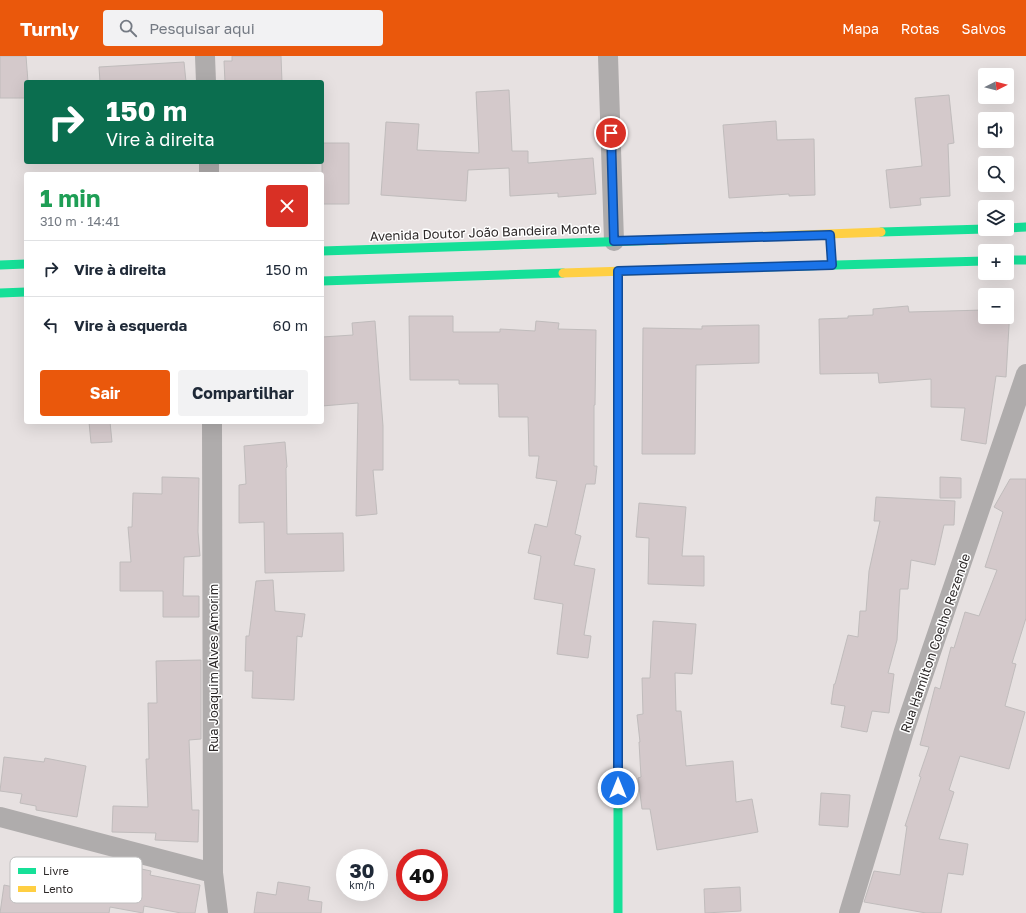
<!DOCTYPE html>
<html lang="pt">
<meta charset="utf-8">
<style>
:root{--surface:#fff;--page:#f2f2f3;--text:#1f2937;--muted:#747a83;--line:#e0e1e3;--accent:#ea580c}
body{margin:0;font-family:"Golos Text",sans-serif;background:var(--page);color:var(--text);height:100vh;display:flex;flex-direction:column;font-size:15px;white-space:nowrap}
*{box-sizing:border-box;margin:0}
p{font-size:13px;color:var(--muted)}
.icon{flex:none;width:22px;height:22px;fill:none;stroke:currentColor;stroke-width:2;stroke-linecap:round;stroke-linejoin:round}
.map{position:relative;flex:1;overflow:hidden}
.details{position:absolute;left:24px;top:116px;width:300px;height:252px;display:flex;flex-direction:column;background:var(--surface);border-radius:4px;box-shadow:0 4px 16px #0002}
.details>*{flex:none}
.top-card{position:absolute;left:24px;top:24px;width:300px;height:84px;border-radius:4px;box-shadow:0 4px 16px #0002;background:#0b6e4f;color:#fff;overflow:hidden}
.needle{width:26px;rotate:84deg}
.tools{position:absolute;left:978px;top:12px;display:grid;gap:8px}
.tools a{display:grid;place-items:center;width:36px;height:36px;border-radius:4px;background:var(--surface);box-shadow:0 4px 16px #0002;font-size:20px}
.speed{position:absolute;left:336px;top:793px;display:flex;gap:8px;font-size:20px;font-weight:700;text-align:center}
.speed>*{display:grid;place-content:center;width:52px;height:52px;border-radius:50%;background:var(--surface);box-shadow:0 4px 16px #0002;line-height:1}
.speed small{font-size:10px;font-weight:400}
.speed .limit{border:6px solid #d22;background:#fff;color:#111}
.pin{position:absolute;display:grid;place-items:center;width:34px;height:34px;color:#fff;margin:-17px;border:2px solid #fff;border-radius:50%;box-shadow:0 1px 4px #0007}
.me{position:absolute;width:44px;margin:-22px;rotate:0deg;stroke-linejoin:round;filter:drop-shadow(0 0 3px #0008)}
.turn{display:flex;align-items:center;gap:14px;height:84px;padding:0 16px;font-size:18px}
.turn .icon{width:52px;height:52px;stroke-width:2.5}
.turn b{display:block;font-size:28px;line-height:34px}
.round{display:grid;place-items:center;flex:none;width:42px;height:42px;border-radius:4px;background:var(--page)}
.head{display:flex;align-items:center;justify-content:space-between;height:68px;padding:0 16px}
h1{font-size:24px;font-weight:700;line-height:30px;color:#1e9e55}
.action{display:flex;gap:8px;margin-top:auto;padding:8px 16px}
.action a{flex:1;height:46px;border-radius:4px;background:var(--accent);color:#fff;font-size:16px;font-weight:700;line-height:46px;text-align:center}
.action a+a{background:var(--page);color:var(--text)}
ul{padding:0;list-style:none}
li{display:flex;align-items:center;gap:12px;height:56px;padding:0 16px;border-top:1px solid var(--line)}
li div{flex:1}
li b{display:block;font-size:15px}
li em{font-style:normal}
header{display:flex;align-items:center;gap:24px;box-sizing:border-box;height:56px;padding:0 20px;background:var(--accent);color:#fff}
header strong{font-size:19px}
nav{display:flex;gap:22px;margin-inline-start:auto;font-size:14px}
.search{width:280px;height:36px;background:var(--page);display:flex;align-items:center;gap:10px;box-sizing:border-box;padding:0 14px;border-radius:4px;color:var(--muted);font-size:15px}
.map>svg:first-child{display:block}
.building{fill:#d4c9cb;stroke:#c0bcbc}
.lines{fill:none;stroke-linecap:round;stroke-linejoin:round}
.street{stroke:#afacac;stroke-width:20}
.fast{stroke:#16e098;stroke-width:9}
.slow{stroke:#ffcf43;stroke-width:9}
.route-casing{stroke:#114b97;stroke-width:10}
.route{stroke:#1a73e8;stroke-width:7}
.labels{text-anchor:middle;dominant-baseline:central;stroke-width:3;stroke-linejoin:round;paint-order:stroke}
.street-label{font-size:13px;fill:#2e2a2a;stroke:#fff}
.key{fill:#fff;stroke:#c0bfbf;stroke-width:1}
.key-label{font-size:11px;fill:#2e2a2a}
</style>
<header>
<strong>Turnly</strong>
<div class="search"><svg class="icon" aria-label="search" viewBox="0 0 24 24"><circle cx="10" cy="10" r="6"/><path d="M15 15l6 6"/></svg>Pesquisar aqui</div>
<nav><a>Mapa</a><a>Rotas</a><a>Salvos</a></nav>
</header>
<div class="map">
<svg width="1026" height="857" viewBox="0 0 1026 857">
<rect width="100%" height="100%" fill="#e7e1e1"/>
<!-- building -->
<path class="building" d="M0,0h26l2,26h-2v16h-26z
M232,0h49l1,26h-57l-1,-21h8z
M184,6l2,20h-86l-1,-15z
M509,34l3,61h16v12l65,-5 3,36 -38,3v-4l-48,3 -1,-28 -41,2 -2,31 -85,-6 5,-73 33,2 -2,26 62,3 -3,-61z
M949,39l5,48 -6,1 2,52 -30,2 1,7 -31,3 -4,-38 36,-4 -7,-68z
M776,65l1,19 37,-1 1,56 -26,1v-2l-60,4 -6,-73z
M322,87h27v61h-27z
M908,250l1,6 76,-2v7h22v-8h3l-4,68 -10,-1 -10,68 -25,-4 4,-32 -34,-1v-28l-52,4 -1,-10 -58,1 -1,-55 29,-1v-2l25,-1v-6z
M409,260h44v16h47v-3l35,2 1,-10 23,2 -1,6 38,1 -1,75h-1v61h3l-2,18h-9l-11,50 6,2 -7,29 21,4 -11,66 7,1 -3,22 -31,-4 6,-50 -29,-5 7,-43 -13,-3 7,-29 12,3 10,-46 -21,-3 3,-22h-10l-1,-39h-29l-1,-33h-39v-4h-49z
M375,265l8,105v44h-10l4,44 -21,2 2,-113 -36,3v-69l31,-2 -1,-12z
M759,269v38l-63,2 -1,89h-53l1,-126 59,1v-3z
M89,366h21l2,20 -21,1z
M285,386l2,25 -1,1 1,66 56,-1 1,38 -79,2 -1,-51 -25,1v-38l7,-1 -2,-38z
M162,421l37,1 -1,54 2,24 -16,1 -1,39h16v21h-36v-26h-43v-29h11l-3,-35h4l1,-34 29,1z
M940,421l21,1v20h-21z
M1010,423h16v139l-14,45 4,1 -11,42 20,6 -16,57 -49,-13 -11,34 5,2 -15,47 29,5 -5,31 -15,-2 -7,40h-15l-62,-11 10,-31 26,4 7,-49h-2l16,-49 -2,-1 10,-29 -9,-2 15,-58 5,2 11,-42 3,1 11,-36 14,4 18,-46 -12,-3 18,-55 -9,-5z
M876,441l79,4 -1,24h-10l-9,40 -24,-5 -3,29h-8l-3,51 -9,33 6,1 -5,39 -17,-2 -5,21 -26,-5 4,-21 -14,-2 3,-20h1l13,-49 10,2 2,-26h6l3,-40 11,-50h-6z
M639,447l47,4 -4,49h22v30l-56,-2 1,-46 -13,-1z
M273,524l2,31 30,3 -3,23 -5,-1 -3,64 -42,-2 1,-27h-8l1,-35h3l7,-55z
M653,565l43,3 -4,50 -17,-1 1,38h5l5,55 47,-5 3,41 16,-3 6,33 -101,18 -7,-41h-8l-4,-31 3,-1 -2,-35h1l-3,-27 6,-1 -1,-36h8z
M201,604v79l-12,1 3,70h7l-1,32 -43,-2 1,-7 -44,-1 1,-26 35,1 -2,-48h3l-1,-56h9l-1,-42z
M4,701l40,5 1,-4 41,8 -9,51 -41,-7v-4l-16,-3 2,-9 -22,-3z
M821,737l29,2 -2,32 -29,-2z
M122,809l29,6 -1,4 50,10 -5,28h-14l-37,-7 -1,7 -33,-6 -1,6h-109l4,-28 24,5 1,-5 36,8 4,-24 51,9z
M278,826l32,5 -2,13 14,2 -1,11h-67l3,-21 19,3z
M740,831l1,24 -36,2 -1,-24z"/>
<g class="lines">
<!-- street -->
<path class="street" d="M205,0l1,26
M608,0l6,185
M209,106v12
M212,366l1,451 5,40
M0,761l213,56
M849,857l55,-182 122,-357"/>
<!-- fast -->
<path class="fast" d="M1007,172l19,-1
M881,176l104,-3
M322,195l344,-11
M1007,204h19
M0,209l26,-1
M721,212l264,-7
M618,215v254
M322,225l241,-8
M0,237l26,-1
M618,619v238"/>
<!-- slow -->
<path class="slow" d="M666,184l215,-8
M563,217l158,-5
M618,469v150"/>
</g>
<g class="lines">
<!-- route casing -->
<g class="route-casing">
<path id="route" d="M611,77l3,108 216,-6 2,30 -214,6v517"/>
</g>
<!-- route -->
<use href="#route" class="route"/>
</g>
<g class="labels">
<!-- street labels -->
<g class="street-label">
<text transform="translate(485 176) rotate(-2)">Avenida Doutor João Bandeira Monte</text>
<text transform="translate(935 587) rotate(-71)">Rua Hamilton Coelho Rezende</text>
<text transform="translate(213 612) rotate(-90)">Rua Joaquim Alves Amorim</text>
</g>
</g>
<!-- legend -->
<rect x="10" y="801" width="132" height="46" rx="6" class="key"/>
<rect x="18" y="812" width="18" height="6" fill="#16e098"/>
<rect x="18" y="830" width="18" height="6" fill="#ffcf43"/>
<g class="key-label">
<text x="43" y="819">Livre</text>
<text x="43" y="837">Lento</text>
</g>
</svg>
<div class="tools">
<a><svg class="needle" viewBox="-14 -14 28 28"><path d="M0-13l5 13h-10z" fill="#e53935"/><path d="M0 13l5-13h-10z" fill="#747a83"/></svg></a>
<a><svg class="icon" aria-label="sound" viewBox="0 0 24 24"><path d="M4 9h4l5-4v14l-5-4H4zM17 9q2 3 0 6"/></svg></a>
<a><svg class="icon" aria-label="search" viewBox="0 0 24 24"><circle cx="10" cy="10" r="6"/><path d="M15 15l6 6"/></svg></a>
<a><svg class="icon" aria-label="layers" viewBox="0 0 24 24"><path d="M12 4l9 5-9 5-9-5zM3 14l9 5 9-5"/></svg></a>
<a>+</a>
<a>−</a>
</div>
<div class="speed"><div>30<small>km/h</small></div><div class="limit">40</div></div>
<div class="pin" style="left:611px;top:77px;background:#d93025"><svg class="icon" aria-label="arrive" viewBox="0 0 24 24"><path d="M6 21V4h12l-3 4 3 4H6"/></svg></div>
<svg class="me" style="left:618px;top:732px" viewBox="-20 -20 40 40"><circle r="17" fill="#1a73e8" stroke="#fff" stroke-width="3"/><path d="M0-11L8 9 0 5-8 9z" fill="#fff"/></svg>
<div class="top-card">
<div class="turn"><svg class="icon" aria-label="right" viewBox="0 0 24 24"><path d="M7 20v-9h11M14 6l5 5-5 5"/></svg><div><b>150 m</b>Vire à direita</div></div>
</div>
<section class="details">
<div class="head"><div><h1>1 min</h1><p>310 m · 14:41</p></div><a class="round" style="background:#d93025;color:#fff"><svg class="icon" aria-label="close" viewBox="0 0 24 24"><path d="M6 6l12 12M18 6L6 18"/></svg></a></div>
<ul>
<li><svg class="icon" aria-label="right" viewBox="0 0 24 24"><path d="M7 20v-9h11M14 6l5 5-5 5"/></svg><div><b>Vire à direita</b></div><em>150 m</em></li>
<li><svg class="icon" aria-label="left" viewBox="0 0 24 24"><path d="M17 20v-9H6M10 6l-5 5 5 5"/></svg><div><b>Vire à esquerda</b></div><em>60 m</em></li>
</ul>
<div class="action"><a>Sair</a><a>Compartilhar</a></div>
</section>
</div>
